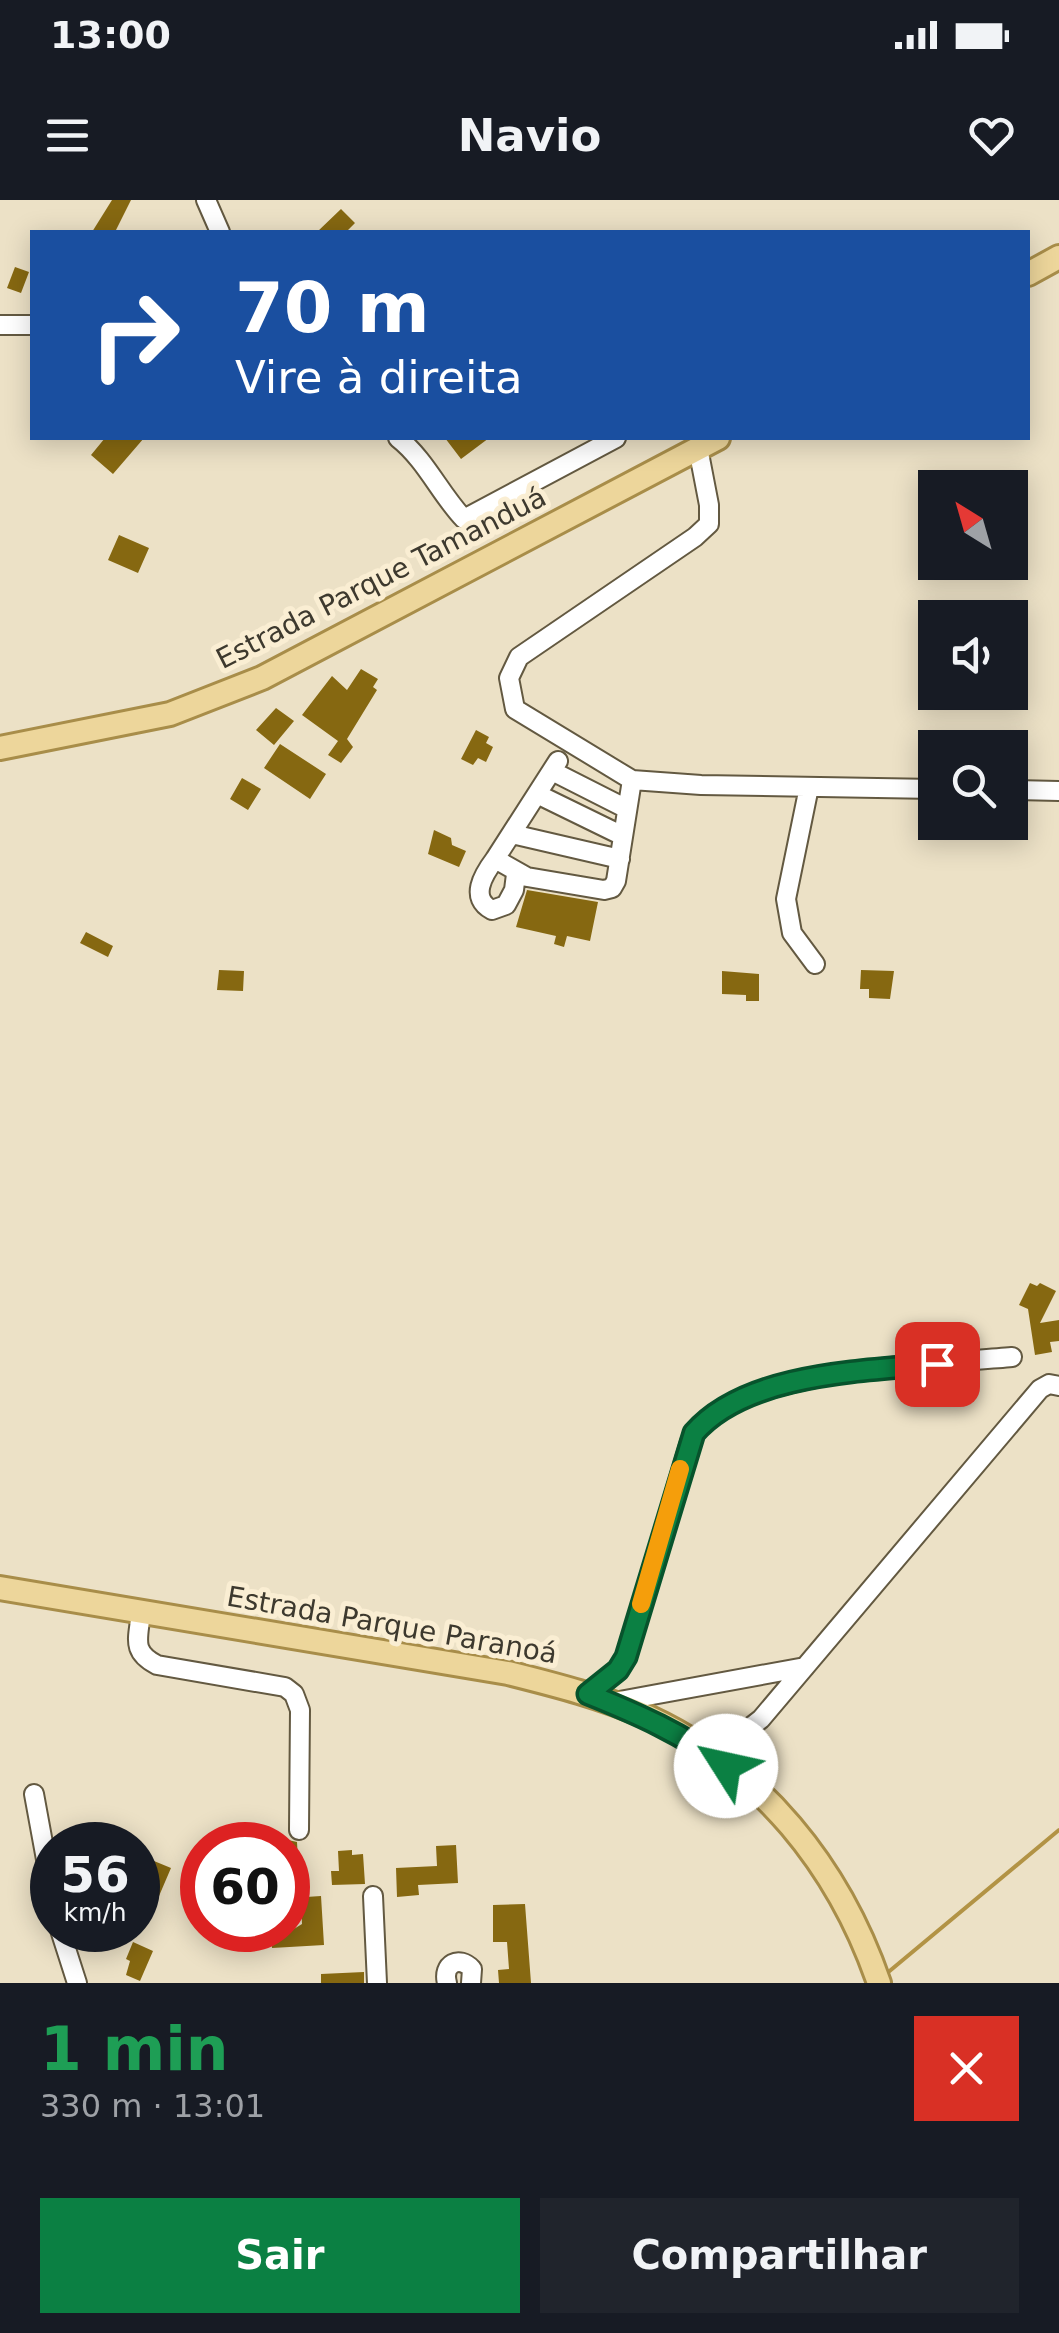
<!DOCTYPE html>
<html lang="pt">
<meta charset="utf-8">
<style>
:root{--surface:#171b24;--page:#20242c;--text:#f1f3f6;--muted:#9ea1a6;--accent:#0b8043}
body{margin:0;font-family:"DejaVu Sans",sans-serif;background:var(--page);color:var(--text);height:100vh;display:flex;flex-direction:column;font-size:38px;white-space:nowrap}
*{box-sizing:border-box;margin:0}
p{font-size:32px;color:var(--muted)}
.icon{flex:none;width:55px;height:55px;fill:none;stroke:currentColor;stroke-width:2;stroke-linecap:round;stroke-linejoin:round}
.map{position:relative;height:1783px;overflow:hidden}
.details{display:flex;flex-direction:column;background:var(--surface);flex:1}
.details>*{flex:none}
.guide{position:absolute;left:30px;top:30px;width:1000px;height:210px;border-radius:0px;box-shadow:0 5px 25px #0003;background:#1a4fa0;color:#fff;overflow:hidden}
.needle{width:65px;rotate:323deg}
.fabs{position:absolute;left:918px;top:270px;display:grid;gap:20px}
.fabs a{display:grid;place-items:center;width:110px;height:110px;border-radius:0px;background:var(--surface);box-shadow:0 5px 25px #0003;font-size:50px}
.speed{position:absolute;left:30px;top:1622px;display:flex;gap:20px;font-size:50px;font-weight:700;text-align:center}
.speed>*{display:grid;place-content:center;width:130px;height:130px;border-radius:50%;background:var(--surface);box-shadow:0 5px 25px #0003;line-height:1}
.speed small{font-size:25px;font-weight:400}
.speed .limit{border:15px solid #d22;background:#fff;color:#111}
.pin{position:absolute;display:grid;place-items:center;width:85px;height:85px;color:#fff;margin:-42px;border-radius:20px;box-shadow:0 5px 15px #0006}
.me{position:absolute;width:110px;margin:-55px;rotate:305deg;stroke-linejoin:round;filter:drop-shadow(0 0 8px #0008)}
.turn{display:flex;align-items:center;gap:35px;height:210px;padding:0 40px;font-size:45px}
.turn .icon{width:130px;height:130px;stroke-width:2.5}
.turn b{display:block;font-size:70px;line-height:85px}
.round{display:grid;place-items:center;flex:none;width:105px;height:105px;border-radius:0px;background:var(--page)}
.summary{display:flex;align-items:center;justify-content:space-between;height:170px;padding:0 40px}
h1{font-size:60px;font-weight:600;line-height:75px;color:#1e9e55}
.action{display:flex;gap:20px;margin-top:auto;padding:20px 40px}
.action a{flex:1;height:115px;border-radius:0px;background:var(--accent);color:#fff;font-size:40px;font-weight:600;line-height:115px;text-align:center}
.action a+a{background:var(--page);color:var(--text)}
.status{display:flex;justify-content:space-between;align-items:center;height:70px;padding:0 50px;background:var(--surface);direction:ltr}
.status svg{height:28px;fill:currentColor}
header{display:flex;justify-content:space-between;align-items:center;height:130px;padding:0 40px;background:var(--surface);font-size:45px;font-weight:600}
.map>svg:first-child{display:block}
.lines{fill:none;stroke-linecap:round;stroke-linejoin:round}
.stream{stroke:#b29345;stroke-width:4}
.building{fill:#866811}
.minor-casing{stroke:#635941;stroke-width:22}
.major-casing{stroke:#a88d49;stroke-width:28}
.minor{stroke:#fff;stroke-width:18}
.major{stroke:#edd69b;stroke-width:22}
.route-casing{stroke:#07532c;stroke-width:25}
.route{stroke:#0b8043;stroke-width:18}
.slow{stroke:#f59e0b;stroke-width:18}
.labels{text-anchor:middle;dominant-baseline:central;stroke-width:10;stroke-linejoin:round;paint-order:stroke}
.street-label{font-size:28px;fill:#3d392e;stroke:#faeed3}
</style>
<div class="status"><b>13:00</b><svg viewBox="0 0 49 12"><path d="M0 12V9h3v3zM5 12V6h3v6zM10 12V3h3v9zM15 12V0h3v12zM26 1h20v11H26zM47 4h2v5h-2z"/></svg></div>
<header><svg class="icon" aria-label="menu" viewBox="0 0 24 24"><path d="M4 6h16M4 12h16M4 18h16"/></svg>Navio<svg class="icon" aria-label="heart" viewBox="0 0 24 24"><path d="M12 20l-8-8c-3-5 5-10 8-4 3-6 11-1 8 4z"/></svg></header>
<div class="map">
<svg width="1059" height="1783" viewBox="0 0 1059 1783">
<rect width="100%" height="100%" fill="#ece1c6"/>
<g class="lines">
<!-- stream -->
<path class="stream" d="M886,1774l173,-144"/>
</g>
<!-- building -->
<path class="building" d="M112,0h19l-16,32h-23z
M341,9l14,14 -9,9h-29z
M15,67l14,5 -8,21 -14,-5z
M105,238h39l-31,36 -22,-19z
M445,238h44l-28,21z
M119,335l30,13 -11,25 -30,-13z
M361,469l17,10 -5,8 4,3 -30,49 6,8 -12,16 -13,-8 10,-14 -36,-26 30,-39 15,14z
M276,508l18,13 -20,24 -18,-15z
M476,530l13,7 -3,6 7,4 -7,15 -8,-4 -5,7 -12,-6z
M280,544l46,30 -16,25 -46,-31z
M242,578l19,11 -13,21 -18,-11z
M434,630l17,8 1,7 14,6 -7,16 -31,-13z
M527,690l71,12 -8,39 -23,-5 -3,11 -10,-3 2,-8 -40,-9z
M86,732l27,14 -5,11 -28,-14z
M219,770l25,1 -1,20 -26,-1z
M861,770l33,1 -4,28 -21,-1v-9h-9z
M722,771l37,3v27h-13v-6l-24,-1z
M1030,1083l7,3 3,-3 16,8 -16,32 19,-3v21l-9,1 2,10 -17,3 -7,-46 -9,-4z
M288,1640l9,2 2,38h6l1,17 15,-1 3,49 -52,3 -1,-18 18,2 13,-8 -1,-23 -13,1z
M456,1645l2,38 -40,2 1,10 -22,2 -1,-29 41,-2 -1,-20z
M352,1650v5l11,-1 2,30 -33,1 -1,-14h8l-1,-20z
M154,1661l17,7 -15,35 -18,-8 9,-30 5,1z
M525,1704l6,79h-32l-1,-13 11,-1 -2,-27h-14v-37z
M133,1742l20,9 -13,30 -14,-6 4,-14 -4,-2z
M364,1772v11h-43v-9z"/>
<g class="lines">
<!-- minor casing -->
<g class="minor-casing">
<path id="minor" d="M206,0l14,32
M0,125h32
M398,238c28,22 42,56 66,81l152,-81
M698,248l11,57v19l-14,13 -176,120 -10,21 6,31 117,71 69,5 234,4
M558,561l-63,98 32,18 77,13 8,-2 4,-7 16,-101
M552,571l75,38
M809,587l-23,112 6,34 23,31
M1010,590l49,1
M537,594l86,42
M512,634l108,25
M495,659c-12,16 -26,39 -3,51l14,-5 8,-15 2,-16
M141,1411c-2,27 -11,40 16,54l128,22 9,7 6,16 -1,120
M588,1493l30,-24 8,-12 64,-215c31,-74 250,-78 322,-85
M614,1502l191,-35
M695,1543l39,-3 27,-21 279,-330 9,-5 10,2
M34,1594l18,98
M373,1696l4,87
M60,1730l17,53
M447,1783c-5,-19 12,-28 25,-14l-1,14"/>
</g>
<!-- major casing -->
<g class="major-casing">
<path id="major" d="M1028,74l31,-17
M0,548l170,-34 92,-36 456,-240
M0,1388l508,85c48,12 95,24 140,44 113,52 191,150 231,266"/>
</g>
<!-- minor -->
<use href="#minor" class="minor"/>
<!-- major -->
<use href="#major" class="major"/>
</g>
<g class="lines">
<!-- route casing -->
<g class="route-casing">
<path id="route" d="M726,1566c-43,-32 -88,-52 -138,-72l30,-24 8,-13 68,-224c52,-60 169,-62 243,-69"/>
</g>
<!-- route -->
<use href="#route" class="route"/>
<!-- slow -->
<path class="slow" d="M641,1404l39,-135"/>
</g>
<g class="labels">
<!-- street labels -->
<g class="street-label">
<text transform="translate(381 378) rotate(-27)">Estrada Parque Tamanduá</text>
<text transform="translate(392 1425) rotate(10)">Estrada Parque Paranoá</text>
</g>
</g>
</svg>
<div class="fabs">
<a><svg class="needle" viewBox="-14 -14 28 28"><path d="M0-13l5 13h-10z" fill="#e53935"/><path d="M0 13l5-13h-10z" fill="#9ea1a6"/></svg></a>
<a><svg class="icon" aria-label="sound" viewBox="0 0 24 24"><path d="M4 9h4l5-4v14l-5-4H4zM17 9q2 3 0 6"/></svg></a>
<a><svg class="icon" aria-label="search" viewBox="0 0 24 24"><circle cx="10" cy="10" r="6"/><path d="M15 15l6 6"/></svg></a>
</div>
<div class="speed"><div>56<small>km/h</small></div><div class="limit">60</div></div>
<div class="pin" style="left:937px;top:1164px;background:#d93025"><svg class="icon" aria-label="arrive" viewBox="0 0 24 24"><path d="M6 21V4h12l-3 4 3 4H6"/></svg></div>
<svg class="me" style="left:726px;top:1566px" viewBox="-20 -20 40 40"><circle r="19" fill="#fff"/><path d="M0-13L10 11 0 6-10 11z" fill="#0b8043"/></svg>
<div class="guide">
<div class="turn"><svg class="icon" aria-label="right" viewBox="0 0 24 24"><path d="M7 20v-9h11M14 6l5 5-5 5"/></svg><div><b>70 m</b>Vire à direita</div></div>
</div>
</div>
<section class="details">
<div class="summary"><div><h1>1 min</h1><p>330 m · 13:01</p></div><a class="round" style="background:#d93025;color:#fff"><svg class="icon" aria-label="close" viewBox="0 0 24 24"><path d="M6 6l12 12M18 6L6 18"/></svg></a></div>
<div class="action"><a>Sair</a><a>Compartilhar</a></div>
</section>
